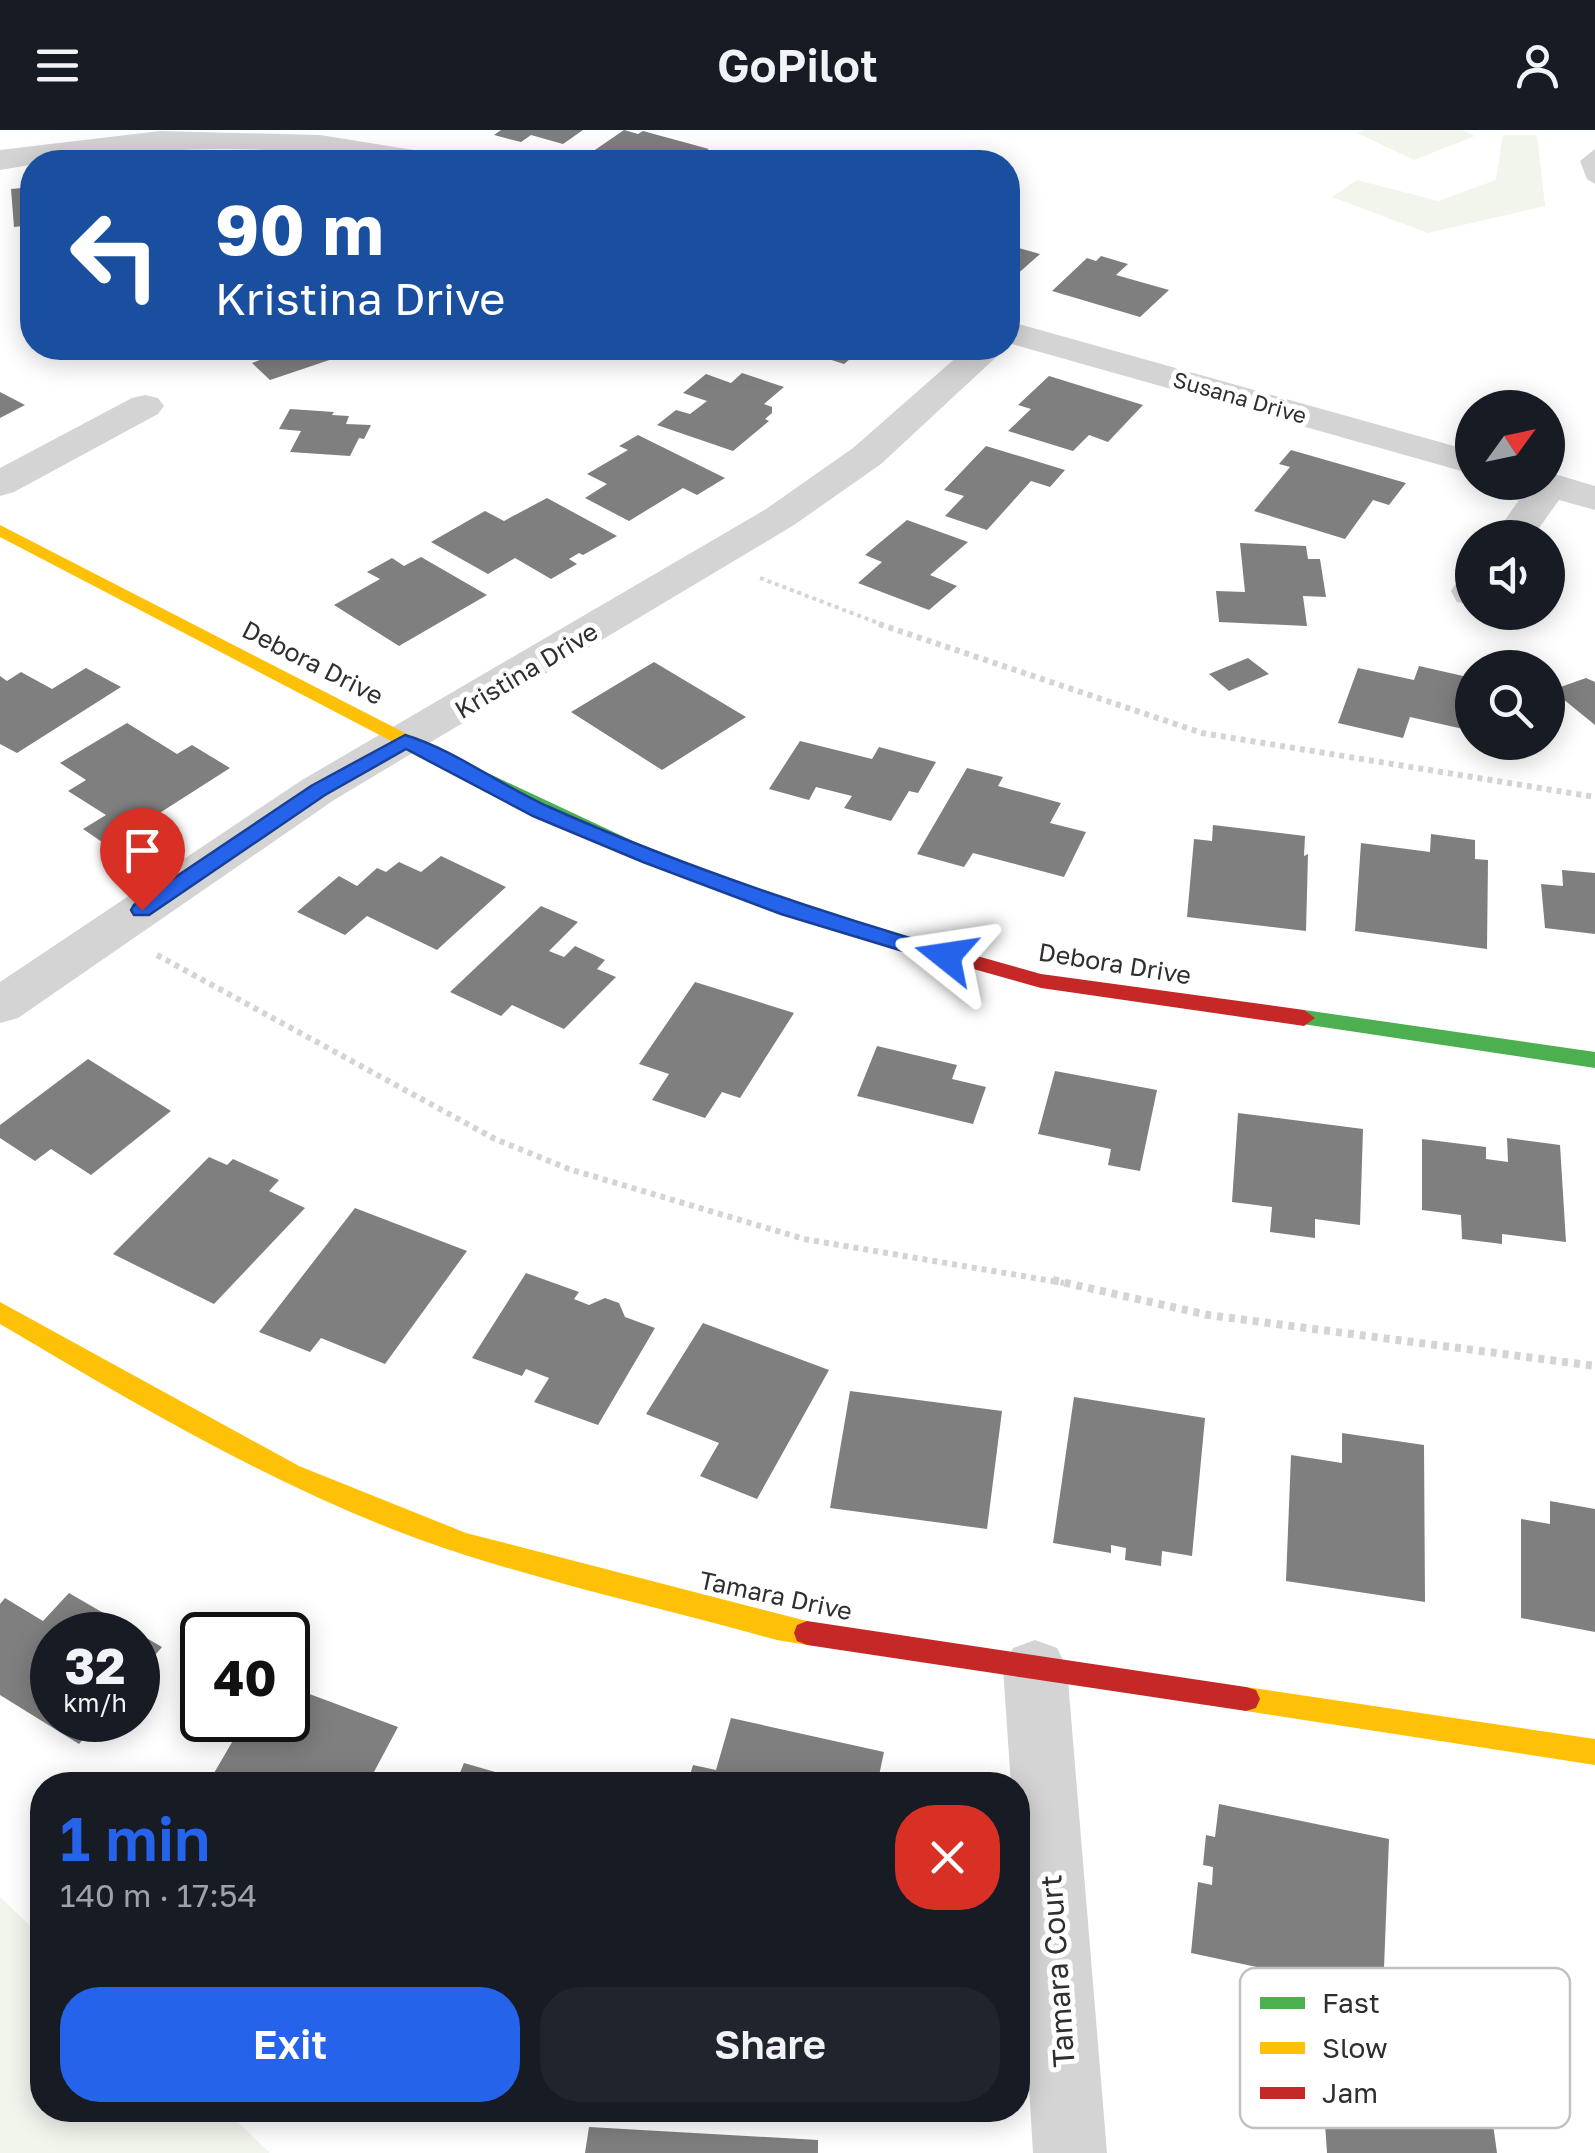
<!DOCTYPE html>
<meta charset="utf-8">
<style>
:root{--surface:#171b24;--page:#20242c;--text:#f1f3f6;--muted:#9ea1a6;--accent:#2563eb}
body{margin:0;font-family:"Golos Text",sans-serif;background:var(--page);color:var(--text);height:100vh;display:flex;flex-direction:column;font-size:38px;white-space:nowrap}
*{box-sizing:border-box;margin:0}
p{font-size:32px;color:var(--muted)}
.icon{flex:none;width:55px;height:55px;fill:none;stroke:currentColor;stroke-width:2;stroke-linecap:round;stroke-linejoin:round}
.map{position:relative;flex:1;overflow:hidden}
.sheet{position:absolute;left:30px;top:1642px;width:1000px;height:350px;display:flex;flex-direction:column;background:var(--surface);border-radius:40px;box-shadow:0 5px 25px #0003}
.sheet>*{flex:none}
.guide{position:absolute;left:20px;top:20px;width:1000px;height:210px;border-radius:40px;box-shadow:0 5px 25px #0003;background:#1a4fa0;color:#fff;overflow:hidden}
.needle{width:65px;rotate:57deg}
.controls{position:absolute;left:1455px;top:260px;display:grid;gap:20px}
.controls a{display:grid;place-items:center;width:110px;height:110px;border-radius:50%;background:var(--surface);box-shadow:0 5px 25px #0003;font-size:50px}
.speed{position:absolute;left:30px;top:1482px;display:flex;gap:20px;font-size:50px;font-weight:700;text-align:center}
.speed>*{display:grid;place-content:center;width:130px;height:130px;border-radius:50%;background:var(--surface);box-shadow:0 5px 25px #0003;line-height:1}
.speed small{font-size:25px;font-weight:400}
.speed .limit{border:5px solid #111;border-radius:15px;background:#fff;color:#111}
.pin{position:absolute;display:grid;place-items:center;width:85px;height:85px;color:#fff;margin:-102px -42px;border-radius:50% 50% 50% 0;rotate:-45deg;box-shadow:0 0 10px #0007}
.pin .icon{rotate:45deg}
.me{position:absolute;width:110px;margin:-55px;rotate:285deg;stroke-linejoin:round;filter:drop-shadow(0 0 8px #0008)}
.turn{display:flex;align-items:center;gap:35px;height:210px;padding:0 30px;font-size:45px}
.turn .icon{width:130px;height:130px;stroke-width:2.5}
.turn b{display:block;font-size:70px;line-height:85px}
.round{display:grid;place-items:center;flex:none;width:105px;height:105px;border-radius:40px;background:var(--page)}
.head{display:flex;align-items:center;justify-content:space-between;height:170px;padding:0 30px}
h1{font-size:60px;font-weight:600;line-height:75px;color:var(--accent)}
.primary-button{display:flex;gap:20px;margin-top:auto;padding:20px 30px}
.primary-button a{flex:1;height:115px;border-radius:40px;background:var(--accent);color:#fff;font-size:40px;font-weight:600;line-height:115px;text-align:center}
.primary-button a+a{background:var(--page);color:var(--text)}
header{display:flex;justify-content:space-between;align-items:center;height:130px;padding:0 30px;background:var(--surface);font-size:45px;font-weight:600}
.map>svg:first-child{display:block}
.green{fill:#f1f5ec}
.building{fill:#7f7f7f}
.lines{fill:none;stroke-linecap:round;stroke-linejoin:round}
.path-far2{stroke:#d4d4d4;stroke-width:4;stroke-dasharray:4 4;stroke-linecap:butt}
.path-far1{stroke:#d4d4d4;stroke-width:6;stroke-dasharray:5 5;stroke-linecap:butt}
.path{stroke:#d4d4d4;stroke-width:8;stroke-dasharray:6 6;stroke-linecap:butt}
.lane{fill:#d4d4d4;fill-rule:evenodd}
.street{fill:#d4d4d4;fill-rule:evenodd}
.fast{fill:#4caf50;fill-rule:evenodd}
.slow{fill:#ffc107;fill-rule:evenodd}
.jam{fill:#c62828;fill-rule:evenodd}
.route{fill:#2563eb;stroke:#184099;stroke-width:2.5}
.labels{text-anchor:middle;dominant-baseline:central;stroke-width:10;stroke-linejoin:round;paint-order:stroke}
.far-street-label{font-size:22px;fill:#2f2f2f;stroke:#fff}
.street-label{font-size:25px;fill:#2f2f2f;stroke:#fff}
.near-street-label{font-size:30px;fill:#2f2f2f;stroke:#fff}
.key{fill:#fff;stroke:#c1c1c1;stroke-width:2.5}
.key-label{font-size:28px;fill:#2f2f2f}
</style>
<header><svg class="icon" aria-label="menu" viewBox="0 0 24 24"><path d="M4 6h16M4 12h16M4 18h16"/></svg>GoPilot<svg class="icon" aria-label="person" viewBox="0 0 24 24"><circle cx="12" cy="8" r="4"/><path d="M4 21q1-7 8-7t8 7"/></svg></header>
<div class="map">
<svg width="1595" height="2023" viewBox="0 0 1595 2023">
<rect width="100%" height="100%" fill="#fff"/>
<!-- green -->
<path class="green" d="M1365,0h97l13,6 -61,24 -57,-27z
M1503,5h34l8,71 -117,27 -96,-36 25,-17 81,21 58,-21z
M0,1767l42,40v173h183l45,43h-270z"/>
<!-- building -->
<path class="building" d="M501,0h82l-20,14 -32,-9 -10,7 -27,-7z
M624,0l14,4 5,-3 66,18 -18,13h-61l-38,-10z
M32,57v38l-18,2 -3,-38z
M1008,115l32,9 -26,23 -6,-2z
M1101,126l27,8 -12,11 53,15 -29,27 -88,-26 35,-33 9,3z
M260,218h105l-95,32 -18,-17 18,-7z
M794,218h69l-19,16z
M742,243l42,14 -20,17 8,3v6l-7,6 4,2 -36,30 -76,-26 19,-15 14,4 17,-13 -24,-8 23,-19 25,9z
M1049,246l94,29 -35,37 -19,-7 -16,16 -65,-20 23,-22 -13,-4z
M0,262l25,13 -25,13z
M290,279l44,3 -2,3 17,1 -3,8 25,1 -7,14 -5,-1 -9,18 -60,-4 11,-21 -22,-2z
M638,305l87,43 -28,17 -14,-7 -54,33 -44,-23 22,-14 -20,-10 41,-24 -9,-4z
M986,316l79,24 -15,17 -19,-6 -44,49 -42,-14 19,-20 -20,-6z
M1291,320l115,33 -17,22 -16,-5 -28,39 -91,-28 36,-44 -11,-3z
M547,368l70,38 -34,19 -4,-2 -10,6 8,5 -26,15 -36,-21 -27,16 -57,-32 54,-31 19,10z
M907,390l61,22 -38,33 27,11 -28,24 -71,-27 24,-21 -17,-7z
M1240,413l66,3 2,13h12l6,38 -23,-1 4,30 -88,-4 -3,-31 29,1z
M421,427l66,38 -88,51 -65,-41 46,-26 -13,-7 25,-14 12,8z
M1248,528l21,16 -40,17 -20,-17z
M654,532l92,55 -84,53 -91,-58z
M1419,536l53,12v53l-62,-14 -7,21 -65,-15 20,-55 56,12z
M86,538l35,19 -104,66 -17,-9v-68l7,5 14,-9 31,17z
M1586,548l9,4v43l-43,-35z
M127,593l50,31 15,-9 38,23 -122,78 -25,-17 23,-14 -38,-24 18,-11 -26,-17z
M800,611l72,18 7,-12 57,15 -18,31 -9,-2 -18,30 -47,-13 8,-12 -36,-9 -7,13 -40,-11z
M967,638l36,9 -5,9 63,17 -11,20 36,9 -22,45 -91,-24 -9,14 -47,-13z
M1213,695l92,11 -1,20 4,-2 -2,77 -119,-14 7,-78 18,2z
M1431,704l44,6v19l13,1 -1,89 -132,-18 6,-88 69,9z
M441,726l65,31 -69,63 -70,-34 -22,19 -48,-23 42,-36 18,10 20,-18 9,4 13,-10 22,10z
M1562,740l33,3v61l-50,-6 -4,-44 22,2z
M541,776l37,16 -29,29 15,6 11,-11 30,14 -8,9 19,8 -52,52 -52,-24 -11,11 -51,-24z
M695,852l99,31 -54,85 -18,-6 -17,26 -53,-18 17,-26 -30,-10z
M877,916l80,19 -5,14 34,8 -13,37 -116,-28z
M88,929l83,52 -80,64 -40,-26 -16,12 -35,-23v-13z
M1055,941l102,19 -17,81 -32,-6 3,-16 -73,-15z
M1238,983l125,16 -3,96 -45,-6v19l-45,-6 2,-25 -40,-5z
M1507,1008l53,7 6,97 -64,-8v10l-40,-5 -1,-24 -39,-5v-71l64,8v12l22,3z
M209,1027l18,8 6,-6 46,21 -10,11 36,17 -91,96 -101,-50z
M355,1078l112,43 -82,113 -64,-26 -11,14 -51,-20z
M526,1143l53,19 -5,7 15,6 16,-7 14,5 6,14 30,11 -57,97 -64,-23 15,-24 -23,-9 -4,7 -50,-18z
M703,1193l126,47 -72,129 -57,-23 19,-33 -73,-29z
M850,1261l152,20 -15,118 -157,-21z
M1074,1267l131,21 -13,138 -30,-5 -1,15 -36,-6 1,-12 -15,-3v8l-58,-10z
M1342,1303l82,12 1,157 -139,-21 5,-126 51,8z
M1550,1371l45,8v123l-74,-14v-99l29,5z
M69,1463l93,54 -24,28v-40h-86v85h47l-20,24 -79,-49v-91l5,-6 38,23z
M288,1556l110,41 -31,58h-160l38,-65h43z
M731,1588l153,34 -7,33h-190l6,-20 23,5z
M464,1633l73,21v1h-82z
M1219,1674l170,35 -6,155 -192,-41 7,-71 14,3 1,-18 -10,-2 3,-30 9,2z
M1320,1921l184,15 8,59 -19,-1 4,29h-170z
M589,1997l229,13v13h-233z"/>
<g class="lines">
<!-- path-far2 -->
<path class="path-far2" d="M760,448l126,48"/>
<!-- path-far1 -->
<path class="path-far1" d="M879,494l323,109 393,64
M157,825l338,184 74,30 235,70 260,44"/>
<!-- path -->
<path class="path" d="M1053,1150l155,35 387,51"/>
<!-- lane -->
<path class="lane" d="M1595,19v35l-8,-5 -7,-18z"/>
<!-- street -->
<path class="street" d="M160,1l160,4 106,17 11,3 5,7c-59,4 -117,-9 -176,-12 -89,-4 -180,5 -266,20v-20z
M1008,191l464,130v23l-464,-131z
M967,218h39l-125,116 -87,61 -460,275 -316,218 -18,5v-41l302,-202 464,-271 87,-61z
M145,265l13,3 6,8 -6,8 -144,78 -14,4v-28l132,-70z
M1548,342l47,14v24l-36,-10 -27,38h-40l35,-49 -4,-7h25z
M1472,449v26l-15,-3 -6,-11 6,-9z
M1035,1510l22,8 10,20 40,485h-74l-15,-255v-113h-7l-8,-117 10,-20z"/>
<!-- fast -->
<path class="fast" d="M402,603l233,109 116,46 119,38 3,5 -10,7c-164,-46 -317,-117 -468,-195v-8z
M1304,880l291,42v16l-299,-45 -3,-5 3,-5z"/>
<!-- slow -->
<path class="slow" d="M0,395l409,210 2,4 -2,4h-14l-395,-206z
M0,1172l299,164 167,67 341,88 10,4 3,8 -3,8 -10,4 -30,-5c-105,-29 -212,-53 -315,-86 -165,-53 -314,-143 -462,-230z
M1246,1557l349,52v26l-349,-54 -10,-3 -4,-9 4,-9z"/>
<!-- jam -->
<path class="jam" d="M863,794l178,50 263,36 11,8 -11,8 -263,-38 -185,-52 -3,-5 3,-5z
M807,1491l439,66 10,3 4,9 -4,9 -10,3 -439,-66 -10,-4 -3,-8 3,-8z"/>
</g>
<!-- route -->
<path class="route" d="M405,605c48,14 98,52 144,72 132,59 267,104 405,144l3,5 -11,8 -165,-50 -138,-52 -110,-46 -127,-67 -81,46 -176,120h-15l-3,-5 3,-5 177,-119z"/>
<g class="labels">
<!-- far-street labels -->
<g class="far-street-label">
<text transform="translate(1240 267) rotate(16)">Susana Drive</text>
</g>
<!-- street labels -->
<g class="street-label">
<text transform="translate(313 532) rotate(27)">Debora Drive</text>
<text transform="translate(526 540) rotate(-31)">Kristina Drive</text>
<text transform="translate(1115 833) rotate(9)">Debora Drive</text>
<text transform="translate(776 1465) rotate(12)">Tamara Drive</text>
</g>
<!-- near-street labels -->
<g class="near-street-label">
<text transform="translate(1057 1841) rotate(-94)">Tamara Court</text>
</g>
</g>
<!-- legend -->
<rect x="1240" y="1838" width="330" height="160" rx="15" class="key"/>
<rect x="1260" y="1867" width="45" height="12" fill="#4caf50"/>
<rect x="1260" y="1912" width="45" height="12" fill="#ffc107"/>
<rect x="1260" y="1957" width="45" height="12" fill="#c62828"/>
<g class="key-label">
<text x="1322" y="1883">Fast</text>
<text x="1322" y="1928">Slow</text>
<text x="1322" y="1973">Jam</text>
</g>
</svg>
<div class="controls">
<a><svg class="needle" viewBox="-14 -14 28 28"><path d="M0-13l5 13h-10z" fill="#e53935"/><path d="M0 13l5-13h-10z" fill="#9ea1a6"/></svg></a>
<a><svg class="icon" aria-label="sound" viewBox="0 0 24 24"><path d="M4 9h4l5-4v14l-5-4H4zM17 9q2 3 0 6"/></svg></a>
<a><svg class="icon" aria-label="search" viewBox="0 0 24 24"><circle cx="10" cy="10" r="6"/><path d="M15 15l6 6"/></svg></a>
</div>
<div class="speed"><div>32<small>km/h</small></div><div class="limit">40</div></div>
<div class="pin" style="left:142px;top:780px;background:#d93025"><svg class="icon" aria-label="arrive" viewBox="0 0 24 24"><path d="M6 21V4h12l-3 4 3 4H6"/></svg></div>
<svg class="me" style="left:946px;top:826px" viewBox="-20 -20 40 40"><path d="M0-17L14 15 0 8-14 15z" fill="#2563eb" stroke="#fff" stroke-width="4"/></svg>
<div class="guide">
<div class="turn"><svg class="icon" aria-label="left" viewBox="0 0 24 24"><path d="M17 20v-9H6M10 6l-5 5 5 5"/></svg><div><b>90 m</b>Kristina Drive</div></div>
</div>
<section class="sheet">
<div class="head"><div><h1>1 min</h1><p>140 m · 17:54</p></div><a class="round" style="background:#d93025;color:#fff"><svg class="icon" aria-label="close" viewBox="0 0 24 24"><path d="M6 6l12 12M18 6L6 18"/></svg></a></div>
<div class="primary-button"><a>Exit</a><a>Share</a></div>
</section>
</div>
